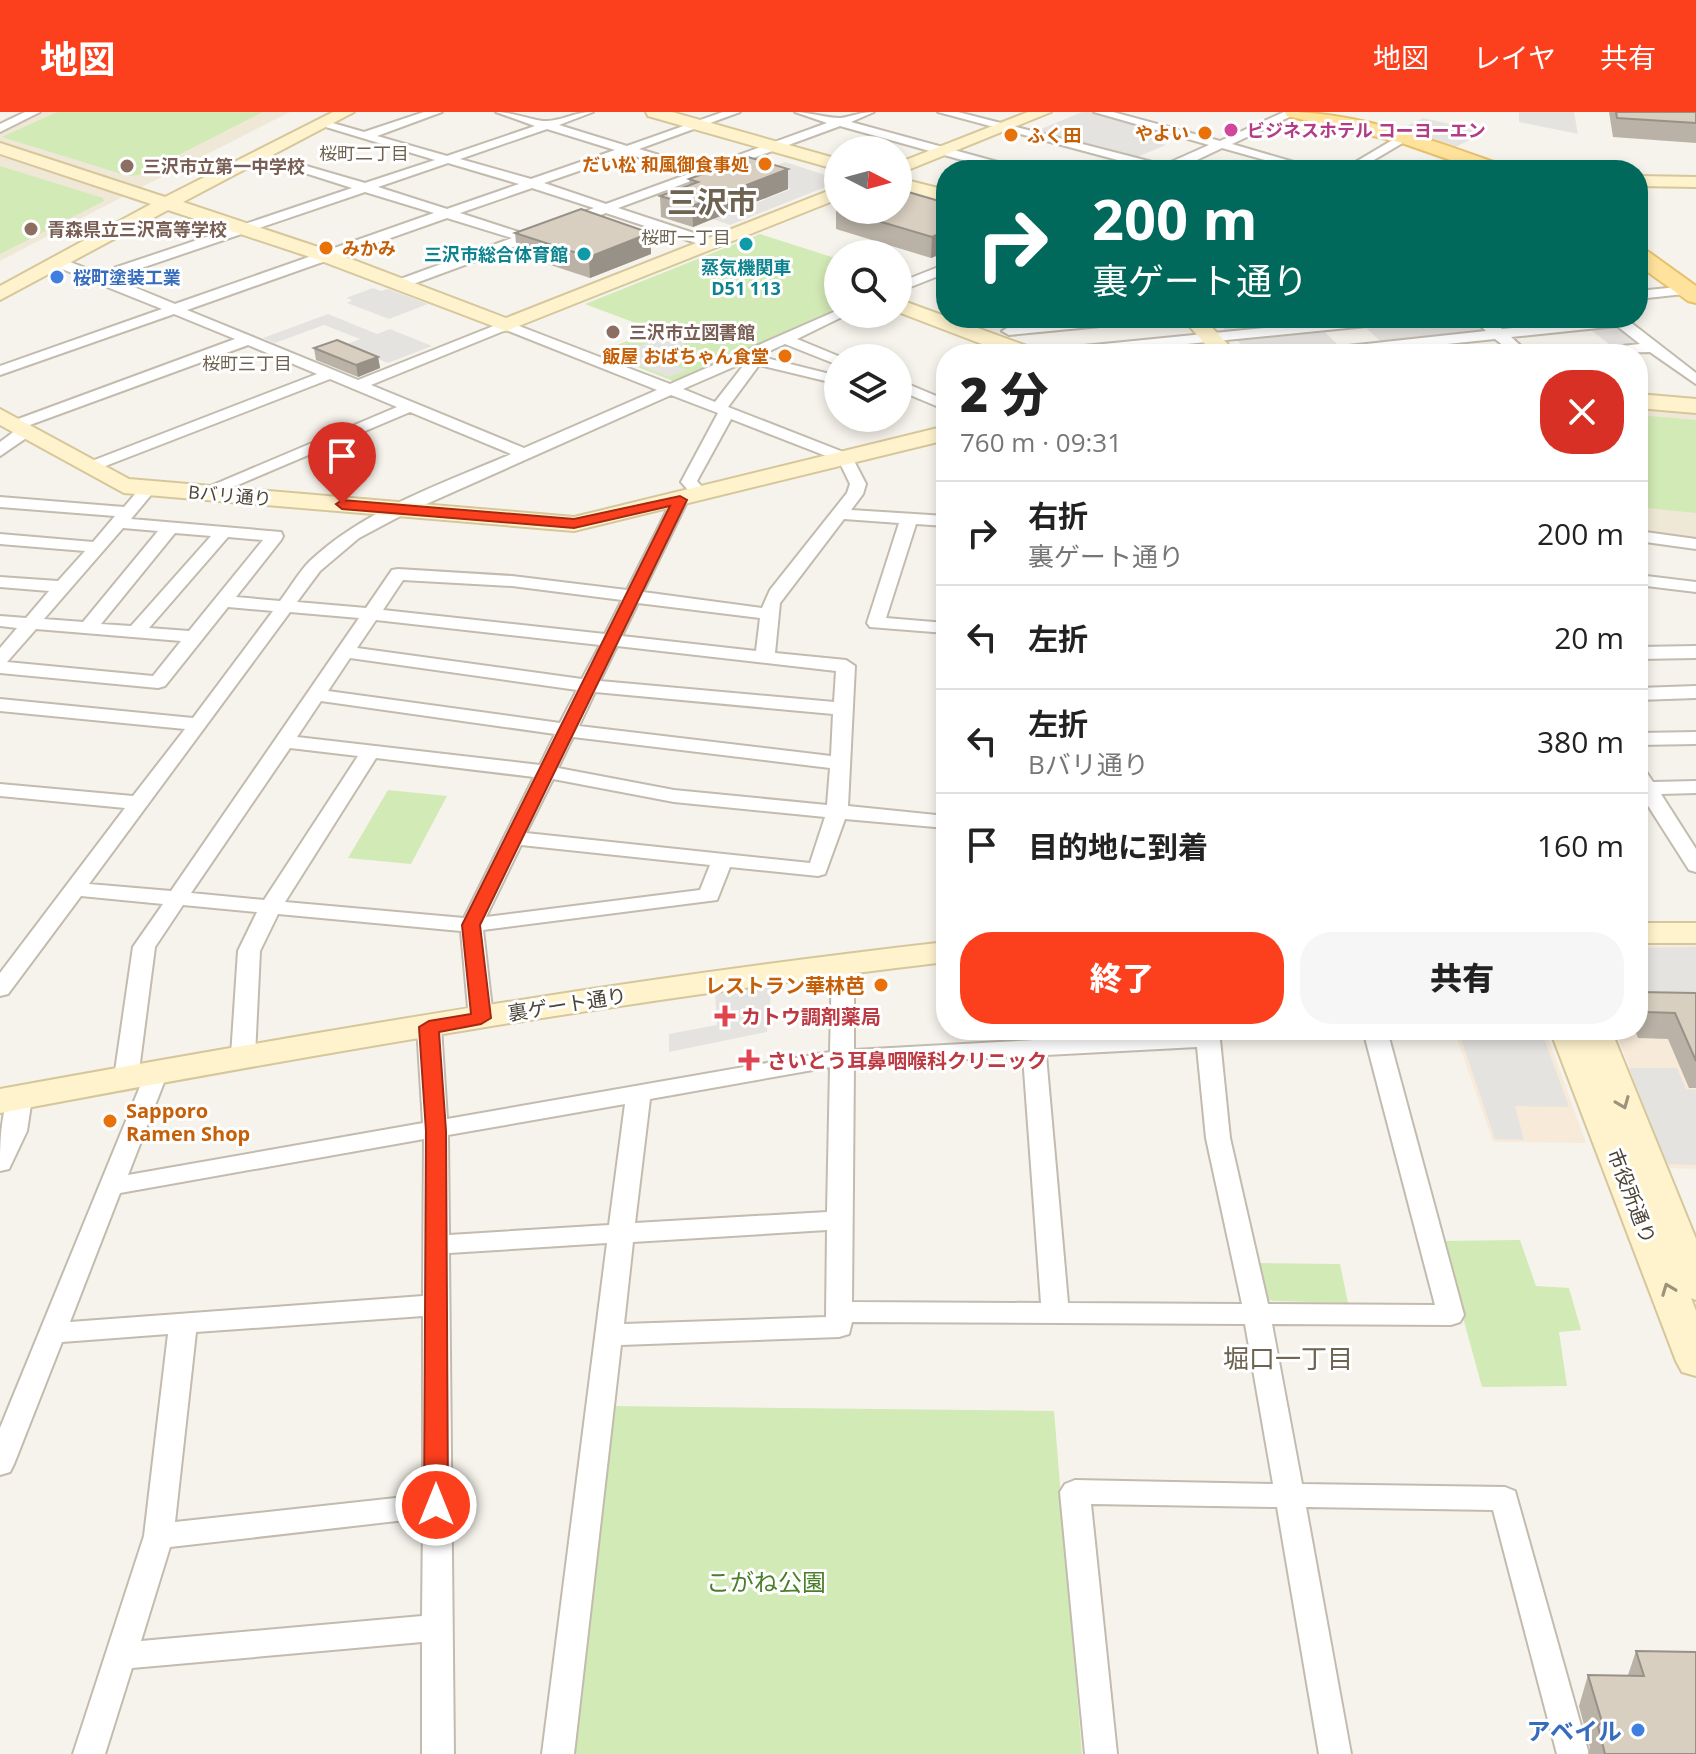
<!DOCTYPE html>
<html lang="ja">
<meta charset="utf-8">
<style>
:root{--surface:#fff;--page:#f6f6f6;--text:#222;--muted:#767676;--line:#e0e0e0;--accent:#fc3f1d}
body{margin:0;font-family:"Open Sans","Noto Sans JP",sans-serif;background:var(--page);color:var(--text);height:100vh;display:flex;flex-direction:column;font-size:30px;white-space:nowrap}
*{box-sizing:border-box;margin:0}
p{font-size:26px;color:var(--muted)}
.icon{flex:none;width:44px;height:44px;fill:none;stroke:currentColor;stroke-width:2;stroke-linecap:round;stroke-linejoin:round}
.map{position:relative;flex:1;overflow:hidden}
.sheet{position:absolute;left:936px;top:232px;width:712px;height:696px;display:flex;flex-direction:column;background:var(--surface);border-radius:32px;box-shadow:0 4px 12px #0003}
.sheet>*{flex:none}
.banner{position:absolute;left:936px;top:48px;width:712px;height:168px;border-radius:32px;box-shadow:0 4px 12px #0003;background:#00695c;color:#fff;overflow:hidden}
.needle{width:52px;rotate:96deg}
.fabs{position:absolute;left:824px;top:24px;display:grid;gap:16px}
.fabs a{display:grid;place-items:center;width:88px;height:88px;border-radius:50%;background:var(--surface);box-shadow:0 4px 12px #0003;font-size:40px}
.pin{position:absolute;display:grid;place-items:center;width:68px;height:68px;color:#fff;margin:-82px -34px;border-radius:50% 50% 50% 0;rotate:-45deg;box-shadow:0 0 8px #0007}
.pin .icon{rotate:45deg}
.me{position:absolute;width:88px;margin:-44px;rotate:0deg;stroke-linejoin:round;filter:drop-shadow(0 0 6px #0008)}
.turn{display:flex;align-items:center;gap:28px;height:168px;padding:0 24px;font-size:36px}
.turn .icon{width:104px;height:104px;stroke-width:2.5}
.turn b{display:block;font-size:56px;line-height:68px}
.round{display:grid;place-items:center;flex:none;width:84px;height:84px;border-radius:32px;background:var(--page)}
.head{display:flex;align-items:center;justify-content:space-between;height:136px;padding:0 24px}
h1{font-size:48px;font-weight:800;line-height:60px}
.action{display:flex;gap:16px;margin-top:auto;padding:16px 24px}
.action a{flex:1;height:92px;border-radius:32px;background:var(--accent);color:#fff;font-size:32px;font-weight:800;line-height:92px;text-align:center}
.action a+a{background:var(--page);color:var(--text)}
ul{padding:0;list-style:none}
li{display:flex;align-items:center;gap:24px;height:104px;padding:0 24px;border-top:2px solid var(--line)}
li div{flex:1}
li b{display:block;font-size:30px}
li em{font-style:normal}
header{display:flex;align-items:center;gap:48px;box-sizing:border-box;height:112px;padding:0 40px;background:var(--accent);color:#fff}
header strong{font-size:38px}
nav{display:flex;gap:44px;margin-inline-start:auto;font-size:28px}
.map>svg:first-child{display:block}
.commercial{fill:#f7ead8}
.education{fill:#efe8d6}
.green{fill:#d2eab5}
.parking{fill:#e5e3e0}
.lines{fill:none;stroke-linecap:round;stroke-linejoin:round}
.street-casing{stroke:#c2bbae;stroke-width:4}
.secondary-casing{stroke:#d6c79b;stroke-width:4}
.primary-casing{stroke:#e6c16a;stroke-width:4}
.street{fill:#fff;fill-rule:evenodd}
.secondary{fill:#fff3cd;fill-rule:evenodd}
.primary{fill:#ffe39c;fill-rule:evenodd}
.wall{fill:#bab2a6}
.shaded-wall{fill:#979187}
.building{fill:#d8cfc1;stroke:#979187;stroke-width:2}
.oneway{stroke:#9c937c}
.route{fill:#fc3f1d;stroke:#a42913;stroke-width:2}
.hotel-dot{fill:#d1479c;stroke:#fff;stroke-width:3}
.food-dot{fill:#e8710a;stroke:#fff;stroke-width:3}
.education-dot{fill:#8d6e63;stroke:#fff;stroke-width:3}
.culture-dot{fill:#0f9aa8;stroke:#fff;stroke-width:3}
.shop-dot{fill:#3f7fe0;stroke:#fff;stroke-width:3}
.health-dot{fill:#e0444e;stroke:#fff;stroke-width:3}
.labels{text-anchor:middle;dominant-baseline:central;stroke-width:6;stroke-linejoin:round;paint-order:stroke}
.far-hotel-label{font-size:18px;font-weight:bold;fill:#b23c85;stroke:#fff;text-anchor:start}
.far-food-label{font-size:18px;font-weight:bold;fill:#c56008;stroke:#fff;text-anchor:end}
.far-neighbourhood-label{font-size:18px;fill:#6e6250;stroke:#fff}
.far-education-label{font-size:18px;font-weight:bold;fill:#785e54;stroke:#fff;text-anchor:start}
.far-culture-label{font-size:18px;font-weight:bold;fill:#0d838f;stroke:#fff;text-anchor:end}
.far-shop-label{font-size:18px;font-weight:bold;fill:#366cbe;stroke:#fff;text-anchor:start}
.far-street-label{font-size:18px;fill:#4b4439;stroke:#fff}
.food-label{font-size:20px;font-weight:bold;fill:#c56008;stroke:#fff;text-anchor:end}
.street-label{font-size:20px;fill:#4b4439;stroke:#fff}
.health-label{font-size:20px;font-weight:bold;fill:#be3a42;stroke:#fff;text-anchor:start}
.near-park-label{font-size:24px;fill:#4a7f2a;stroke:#fff}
.near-shop-label{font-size:24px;font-weight:bold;fill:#366cbe;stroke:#fff;text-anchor:end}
.near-neighbourhood-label{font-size:26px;fill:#6e6250;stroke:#fff}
.far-town-label{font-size:30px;font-weight:bold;fill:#6e6250;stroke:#fff}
</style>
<header>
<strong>地図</strong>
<nav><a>地図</a><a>レイヤ</a><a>共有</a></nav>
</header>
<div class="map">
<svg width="1696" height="1642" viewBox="0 0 1696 1642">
<rect width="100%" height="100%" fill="#f6f3ec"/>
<!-- commercial -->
<path class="commercial" d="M1696,833v224l-27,-1 -54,-138h23v-84z
M1454,918h91l41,113 -93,-1z"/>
<!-- education -->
<path class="education" d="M44,0h246l-152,77 -138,-47v-10z
M0,44l124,40 -124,65z
M1638,297l58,4v127l-58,-7z"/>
<!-- green -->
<path class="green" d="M57,0h206l-124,63 -11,1 -126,-39z
M0,54l103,32 1,3 -104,53z
M760,122l78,25v49l-165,73 -73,-29 54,-22 -69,-26z
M1638,303l58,5v93l-58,-6z
M388,678l59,6 -36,68 -63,-6z
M1520,1128l16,46 33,2 12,42 -22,2 8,54 -85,1 -40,-146z
M1257,1151l83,1 8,39 -75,-2 -9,-3z
M610,1294l444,5 28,343h-510z"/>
<!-- parking -->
<path class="parking" d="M1082,0h14l76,19 -20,10 14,4 -29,12 -101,-26z
M1519,0h55l4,22 -59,-12z
M1423,6l62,14 -33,17 -57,-17z
M753,46l8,3 -7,2 5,9 26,-10 53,17v3l-108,43 -26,-9 14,-5 11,3 62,-25 -42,-13 -3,-15z
M373,176l8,3 7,-2 40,15 -39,15 -42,-16 5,-3 -6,-2z
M328,202l49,20 13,-5 42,17 -44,17 -43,-18 15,-6 -36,-14 -49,18 -12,-5z
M1243,206h54l7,7 -76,8 -12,-12z
M1428,206h45l16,14 -108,10 -19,-18z
M1616,212l28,20 -30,4 -27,-21z
M1344,214l2,2 -22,3 17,17 -59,6h-32l-16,-17z
M663,224l22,8 -29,14 31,12 -18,7 -54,-21z
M1696,835v77l-58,-8v-68z
M772,873l-5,47 -98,20v-18l48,-9 -2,-33z
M1458,918h83l28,77 -54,-1 9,34 -29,-1z
M1629,956h48l9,21 10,1v75l-29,-1z"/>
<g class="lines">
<!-- street casing -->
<g class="street-casing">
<path id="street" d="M25,0h15l-40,20v-8z
M424,0h18l-65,24 70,20 88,-30 -39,-14c18,0 40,10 52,9 15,-1 27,-9 45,-9l-34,13 68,21 96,-34h17l-101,37 64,19 124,-45 -32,-11c13,0 37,7 46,6 12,-2 20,-6 33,-6l-23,10 165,45 2,3h-20l-158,-44 -222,82 97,32v6h-10l-99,-33 -201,74h-10v-6l117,-43 -65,-20 -260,92 171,70 148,-59 164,63 166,-73 2,3h10l-51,25 46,19h-5v7l-53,-21 -27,12 80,20v8l-79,-19 -31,42 123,48 15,29 -3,10 -12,16 95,6v10l-30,-2 -30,94 60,5v10l-76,-6 -3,-4 32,-100 -55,-4 -64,84 -5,50 71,7 9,6 -7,140 98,10v12l-101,-9 -20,55 -7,2 -88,-9 -13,33 -234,30 10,88 -4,5h-16l-4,-5 -8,-87 -183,-17 -18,37 -5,105 -4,5h-16l-4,-5 7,-105 19,-39 -74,-7 -28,42 -17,131 -4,5h-16l-4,-5 19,-131 30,-43 -82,-8 -73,98 -8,2v-23l125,-165 -125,-12v-12l133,12 52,-67 -185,-18v-12l193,19 80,-107 -45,-4 -63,79 -7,2 -158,-15v-25l17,-20 -17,-2v-10l26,2 23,-27 -49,-4v-10l58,4 27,-30 -85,-7v-10l93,8 22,-26 -115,-9v-10l124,10 18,-21 6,-2 8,5 -25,30 150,13 2,4 -2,4 -45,57 44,4c10,-13 19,-29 30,-40 55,-52 132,-77 201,-107l-101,-42 -203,86 -6,-2 -2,-3 2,-3 196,-83 -67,-28 -240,93 -8,-5 2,-3 233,-90 -69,-29 -221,81 7,5 -2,3 -32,22v-14l16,-12 -8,-5 2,-3 225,-83 -61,-25 -174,61v-9l162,-57 -110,-44v-6h10l37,14 253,-85 -94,-30v-6l107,31 70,-23 -119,-36 6,-4 42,12zM547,17l68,21 -84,29 -71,-20zM628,42l63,19 -85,31 -62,-21zM448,51l71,21 -72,25 -69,-22zM532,76l62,20 -69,26 -65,-21zM365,80l69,21 -259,91 -63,-26zM506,218l151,60 -133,58 -153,-63zM746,250l-31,40 -32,-13 62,-27zM671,283l47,18 -37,69 14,16h12l2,-3 -12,-14 34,-62 108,42 11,23 -3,9 -77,97 -8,18 -119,-16 45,-92 -8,-5 -8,5 -45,90 -115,-14 -114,-7 -6,1 -26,38 -69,-6 23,-31 39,-33 47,-25zM123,416l35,3 -75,91 -39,-3zM175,421l36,3 -80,90 -30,-2zM228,425l35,3 -74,91 -40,-3zM403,468l109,6 110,14 -17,34 -222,-24zM638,491l122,15 -4,33 -134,-15zM290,500l69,6 -188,273 -82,-7zM376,508l224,25 -18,34 -225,-31zM36,517l145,12 -28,35 -146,-14zM617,534l219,25 -2,31 -234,-21zM350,546l227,32 -17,33 -232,-32zM595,580l238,22 -2,42 -252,-30zM321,589l234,33 -15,31 -243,-28zM573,625l257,31 -3,37 -153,-15 -116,-22zM290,636l68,8 -94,144 -73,-7zM376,646l158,19 -70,141 -179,-16zM553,667l121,23 151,15 -15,46 -284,-30zM521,733l189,20 -10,25 -214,27z
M938,0h20l206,53 45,-20 -115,-33h19l107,29 64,-29h16l-68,32 89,26h-20l-79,-22 -46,22h-21z
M1401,23l10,3 -54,32h-15z
M946,152v9l-48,19v-9z
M1688,174l7,4 -2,3 -55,6v-8z
M1098,206h51l-7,4 -133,13 -7,-4 7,-4z
M1365,206h49l-7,4 -321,32h-50l7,-4z
M1472,206h16l14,11 123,-11 71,55v11l-46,-32 -72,2 7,-4 55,-6 -23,-18 -106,11 19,17h-16l-19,-15 -143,15h-48l7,-4 175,-19z
M898,268l48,20v10l-48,-20z
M1638,419l58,8v10l-58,-8z
M1638,463l58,7v10l-58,-7z
M1696,534v12l-58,1v-12z
M1696,574v12l-58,2v-12z
M1696,620v12l-58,1v-12z
M1638,656l7,2 8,12 43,-1v12l-35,1 35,55v23l-7,-2 -51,-80z
M843,843l8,2 3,5v88l365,-20 11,108 38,166 167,1 -72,-275h24l77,285 -4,7 -9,3 -179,-1 30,160 203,3 10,4 74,263h-32l-64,-244 -187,-3 45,247h-32l-42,-247 -186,-3 26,250h-32l-25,-262 5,-8 10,-4 198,4 -28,-160 -393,-2 -3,12 -10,3 -218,8 -47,409h-32l65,-511 -158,10 5,501h-32v-112l-290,26 -27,86h-32l71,-218 24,-202 -106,8 -48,122 -4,8 -10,3v-47l148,-361h16l4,5 -40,103 295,-52 -6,-96 4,-5h16l4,5 6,92 383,-67 2,-90 3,-5zM1197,935l9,91 36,166 -174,-1 -22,-248zM1023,944l18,247 -189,-1 2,-237zM830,955l-3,145 -192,11 15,-124zM625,992l-16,121 -160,10 -1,-100zM424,1027l-1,157 -353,26 50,-129zM827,1118l-1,87 -202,7 9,-82zM423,1204v179l-248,27 21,-190zM423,1406l-1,98 -281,25 29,-94z
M20,978l9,2 3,6 -5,33 -18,38 -9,2c0,-23 0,-58 11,-79z"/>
</g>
<!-- secondary casing -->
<g class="secondary-casing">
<path id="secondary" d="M333,0h21l-171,90 147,49 176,67 332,-131v12l-332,132 -190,-72 -148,-49 -168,90v-14l151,-82 -151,-50v-11l165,54z
M646,0h26l166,47v11l-190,-54z
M1028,0h23l-153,62v-11z
M1638,64l58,1v10l-58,-1z
M898,66l48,12v12l-48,-13z
M898,187l137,50 3,5h-30l-110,-42z
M1182,206h21l34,36h-23z
M1638,282l58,5v14l-58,-5z
M0,297l129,70 445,38 372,-91v14l-372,91 -450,-38 -124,-68z
M1638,811h58v20h-58z
M946,830v20c-317,37 -632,92 -946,151v-24c314,-57 629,-111 946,-147z
M1550,918h61l85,209v61l-5,-2 5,13v65l-14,-4 -6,-11z"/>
</g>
<!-- primary casing -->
<g class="primary-casing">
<path id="primary" d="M1285,0c75,0 149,29 220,54l3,4h-29l-80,-28 -112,-26z
M1638,136l8,2 50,36v17l-8,-2 -50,-36z"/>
</g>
<!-- street -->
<use href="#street" class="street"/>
<!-- secondary -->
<use href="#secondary" class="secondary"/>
<!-- primary -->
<use href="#primary" class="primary"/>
</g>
<!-- wall -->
<path class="wall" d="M1609,0h87v31l-83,-6z
M689,67l99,10 -95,38 -32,-10 -1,-21 30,-11z
M946,91v49l-15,6 -95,-29v-21h2v2h60z
M515,121h135l1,21 -61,24 -73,-24z
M314,236l64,9 2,11 -22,9 -42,-17z
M1638,880l58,1v95h-7l-21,-49 -30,-1 -3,-8h3z
M1636,1539l60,103h-108l2,-6 -11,-42 9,-31h40z"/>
<!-- shaded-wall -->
<path class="shaded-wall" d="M788,57v20l-95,38 -1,-21z
M946,119v21l-15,6 1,-21z
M650,121l1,21 -61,24 -1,-21z
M378,245l2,11 -22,9 -2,-12z"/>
<!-- building -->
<path class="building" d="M1616,0h80v11l-79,-5z
M748,45l40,12 -96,37 -32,-10 38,-14 -9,-3z
M898,77l48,14v28l-14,6 -91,-27h57z
M581,97l69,24 -61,24 -74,-24z
M337,228l41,17 -22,8 -42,-17z
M1638,880l58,1v68l-21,-48 -30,-1 -7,-17z
M1636,1539l60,1v102h-91l-7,-28 4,-4 -14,-47 56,1z"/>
<!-- one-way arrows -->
<defs><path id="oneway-chevron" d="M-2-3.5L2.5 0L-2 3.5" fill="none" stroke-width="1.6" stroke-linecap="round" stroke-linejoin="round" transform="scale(2)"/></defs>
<g class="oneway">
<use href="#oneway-chevron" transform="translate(1623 991) rotate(68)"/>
<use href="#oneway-chevron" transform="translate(1668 1177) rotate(-111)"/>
</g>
<!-- route -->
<path class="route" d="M680,384l7,4 -207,425 11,93 -10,6 -42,8 7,99 2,374 -4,6 -8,3 -9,-3 -3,-6 2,-374 -7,-104 10,-6 42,-7 -9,-89 208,-419 -96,22 -232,-19 -6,-5 6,-4 232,19z"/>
<!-- markers -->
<circle class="hotel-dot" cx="1231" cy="18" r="8"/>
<g class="food-dot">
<circle cx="1205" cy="21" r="8"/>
<circle cx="1011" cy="23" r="8"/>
<circle cx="765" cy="52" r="8"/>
<circle cx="326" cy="136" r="8"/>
<circle cx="785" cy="244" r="8"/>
<circle cx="881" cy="873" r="8"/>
<circle cx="110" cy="1009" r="8"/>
</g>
<g class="education-dot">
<circle cx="127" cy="54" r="8"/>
<circle cx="31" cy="117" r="8"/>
<circle cx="613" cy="220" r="8"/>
</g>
<g class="culture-dot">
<circle cx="746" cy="132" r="8"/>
<circle cx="584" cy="142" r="8"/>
</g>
<g class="shop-dot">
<circle cx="57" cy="165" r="8"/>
<circle cx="1638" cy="1618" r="8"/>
</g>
<g class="health-dot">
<path d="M721 892h8v8h8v8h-8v8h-8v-8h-8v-8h8z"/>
<path d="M745 936h8v8h8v8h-8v8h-8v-8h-8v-8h8z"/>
</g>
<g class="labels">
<!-- far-hotel labels -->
<g class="far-hotel-label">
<text x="1247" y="18">ビジネスホテル コーヨーエン</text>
</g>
<!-- far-food labels -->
<g class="far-food-label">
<text x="1189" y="21">やよい</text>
<text x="1027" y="23" text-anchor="start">ふく田</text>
<text x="749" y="52">だい松 和風御食事処</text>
<text x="342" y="136" text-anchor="start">みかみ</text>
<text x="769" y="244">飯屋 おばちゃん食堂</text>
</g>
<!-- far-neighbourhood labels -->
<g class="far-neighbourhood-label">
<text x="364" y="41">桜町二丁目</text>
<text x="686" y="125">桜町一丁目</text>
<text x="247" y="251">桜町三丁目</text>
</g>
<!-- far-education labels -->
<g class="far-education-label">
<text x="143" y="54">三沢市立第一中学校</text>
<text x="47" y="117">青森県立三沢高等学校</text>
<text x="629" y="220">三沢市立図書館</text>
</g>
<!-- far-culture labels -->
<g class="far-culture-label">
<text x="568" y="142">三沢市総合体育館</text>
<text x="746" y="155" text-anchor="middle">蒸気機関車<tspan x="746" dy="21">D51 113</tspan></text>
</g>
<!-- far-shop labels -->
<g class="far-shop-label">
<text x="73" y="165">桜町塗装工業</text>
</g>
<!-- far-street labels -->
<g class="far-street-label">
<text transform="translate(230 383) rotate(5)">Bバリ通り</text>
</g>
<!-- food labels -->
<g class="food-label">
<text x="865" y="873">レストラン華林芭</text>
<text x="126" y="998" text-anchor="start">Sapporo<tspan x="126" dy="23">Ramen Shop</tspan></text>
</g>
<!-- street labels -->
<g class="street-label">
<text transform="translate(567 892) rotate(-9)">裏ゲート通り</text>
<text transform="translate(1632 1084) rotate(69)">市役所通り</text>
</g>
<!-- health labels -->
<g class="health-label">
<text x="741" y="904">カトウ調剤薬局</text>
<text x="767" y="948">さいとう耳鼻咽喉科クリニック</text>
</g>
<!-- near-park labels -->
<g class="near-park-label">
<text x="766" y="1469">こがね公園</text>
</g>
<!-- near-shop labels -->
<g class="near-shop-label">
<text x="1622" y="1618">アベイル</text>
</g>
<!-- near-neighbourhood labels -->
<g class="near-neighbourhood-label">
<text x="1288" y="1246">堀口一丁目</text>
</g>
<!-- far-town labels -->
<g class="far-town-label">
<text x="712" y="89">三沢市</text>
</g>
</g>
</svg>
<div class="fabs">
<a><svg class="needle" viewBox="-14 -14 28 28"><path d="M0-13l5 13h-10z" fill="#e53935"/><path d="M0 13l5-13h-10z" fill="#767676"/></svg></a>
<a><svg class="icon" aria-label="search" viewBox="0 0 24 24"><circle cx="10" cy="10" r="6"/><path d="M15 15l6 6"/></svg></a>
<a><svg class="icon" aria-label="layers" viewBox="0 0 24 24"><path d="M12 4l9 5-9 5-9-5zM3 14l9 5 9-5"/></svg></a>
</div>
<div class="pin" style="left:342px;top:392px;background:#d93025"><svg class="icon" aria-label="arrive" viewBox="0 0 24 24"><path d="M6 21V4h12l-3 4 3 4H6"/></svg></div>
<svg class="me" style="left:436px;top:1393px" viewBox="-20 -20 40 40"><circle r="17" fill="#fc3f1d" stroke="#fff" stroke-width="3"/><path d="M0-11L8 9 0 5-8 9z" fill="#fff"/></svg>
<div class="banner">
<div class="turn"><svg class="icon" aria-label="right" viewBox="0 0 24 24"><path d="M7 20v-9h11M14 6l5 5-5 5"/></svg><div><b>200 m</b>裏ゲート通り</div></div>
</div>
<section class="sheet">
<div class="head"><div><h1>2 分</h1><p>760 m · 09:31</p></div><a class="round" style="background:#d93025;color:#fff"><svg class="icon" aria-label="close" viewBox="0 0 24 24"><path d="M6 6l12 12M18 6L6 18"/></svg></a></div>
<ul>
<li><svg class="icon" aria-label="right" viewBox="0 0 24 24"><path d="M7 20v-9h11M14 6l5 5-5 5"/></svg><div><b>右折</b><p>裏ゲート通り</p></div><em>200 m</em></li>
<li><svg class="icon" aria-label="left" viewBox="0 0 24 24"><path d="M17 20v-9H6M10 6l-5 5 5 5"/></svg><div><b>左折</b></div><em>20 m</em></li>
<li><svg class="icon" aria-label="left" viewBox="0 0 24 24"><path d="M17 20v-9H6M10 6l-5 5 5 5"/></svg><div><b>左折</b><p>Bバリ通り</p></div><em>380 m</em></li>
<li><svg class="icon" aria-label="arrive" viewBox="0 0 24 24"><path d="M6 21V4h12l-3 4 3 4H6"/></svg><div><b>目的地に到着</b></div><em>160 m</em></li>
</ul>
<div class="action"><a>終了</a><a>共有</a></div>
</section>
</div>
